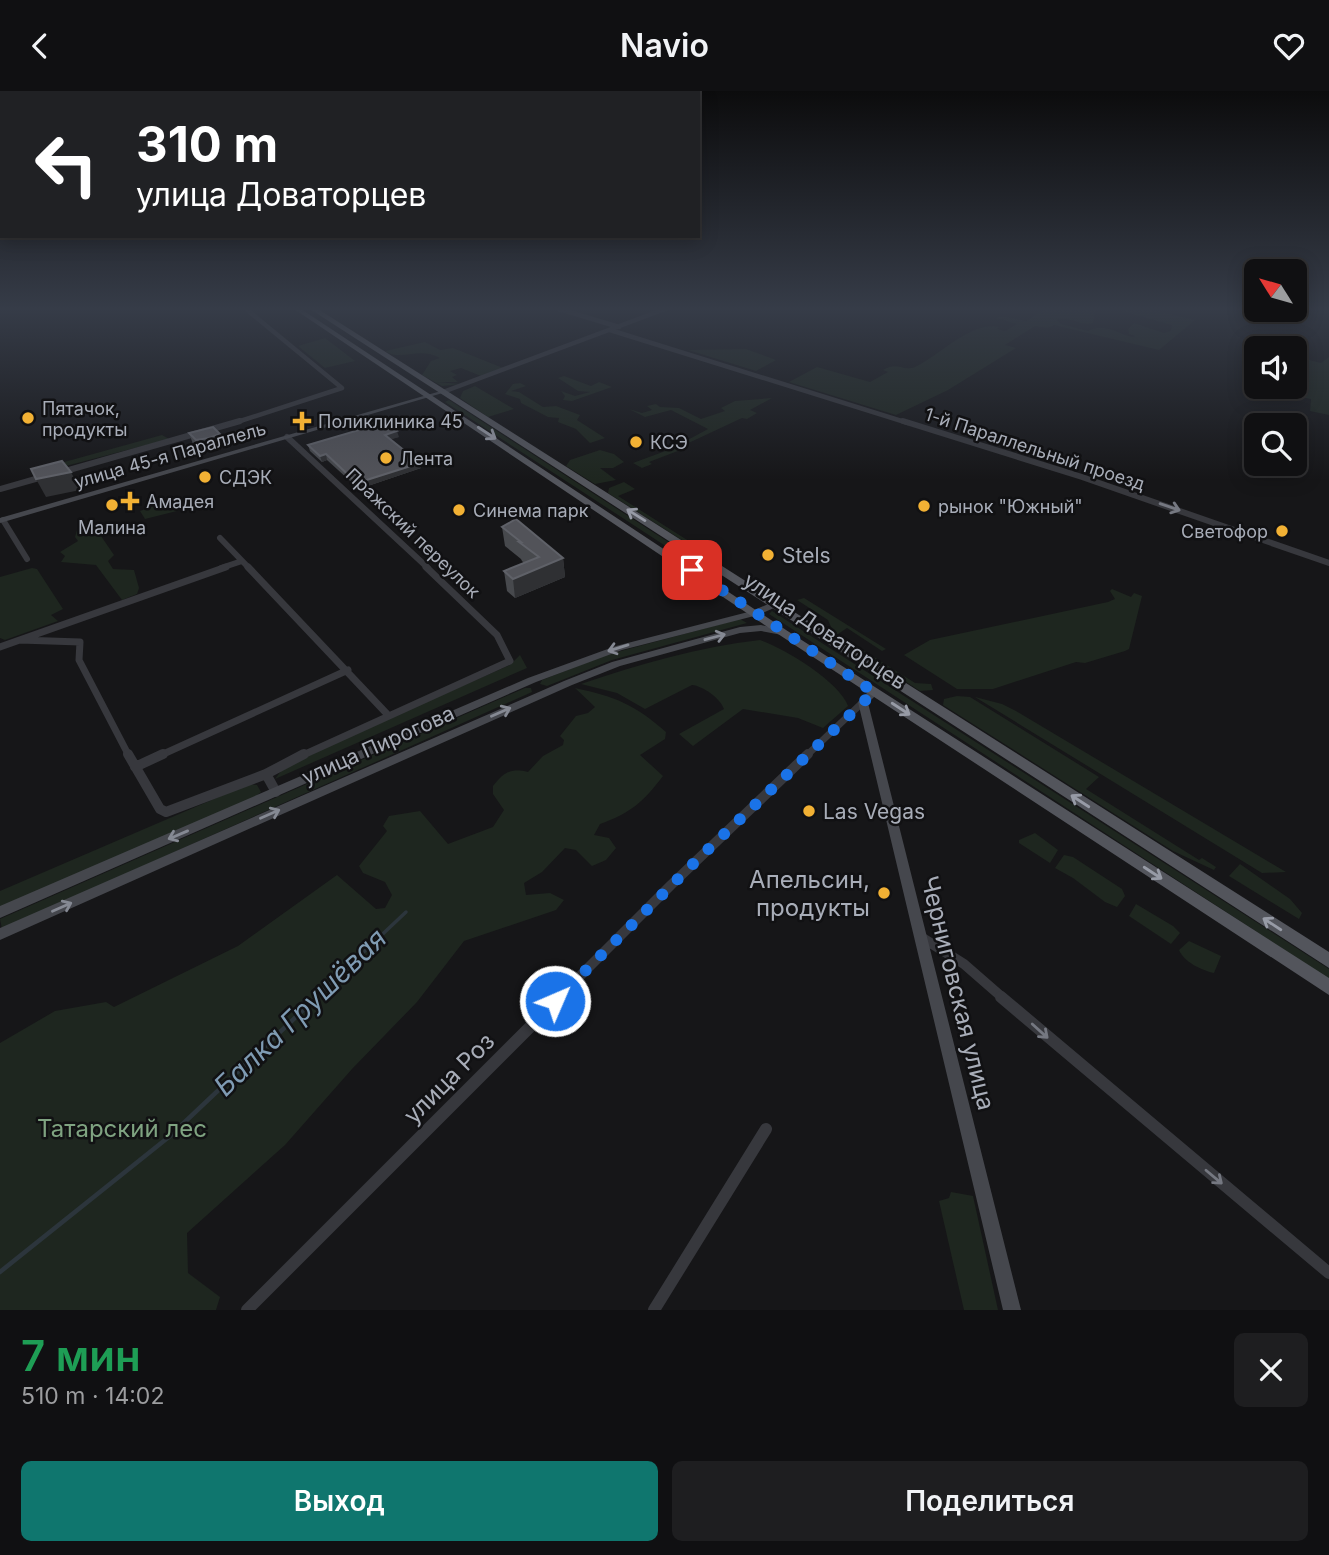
<!DOCTYPE html>
<html lang="ru">
<meta charset="utf-8">
<style>
:root{--surface:#101012;--page:#1e1e20;--text:#f1f3f6;--muted:#9c9d9f;--line:#303032;--accent:#0f766e}
body{margin:0;font-family:Inter,sans-serif;background:var(--page);color:var(--text);height:100vh;display:flex;flex-direction:column;font-size:26px;white-space:nowrap}
*{box-sizing:border-box;margin:0}
p{font-size:23px;color:var(--muted)}
.icon{flex:none;width:38px;height:38px;fill:none;stroke:currentColor;stroke-width:2;stroke-linecap:round;stroke-linejoin:round}
.map{position:relative;height:1219px;overflow:hidden}
.drawer{display:flex;flex-direction:column;background:var(--surface);flex:1}
.drawer>*{flex:none}
.banner{position:absolute;left:0px;top:0px;width:700px;height:147px;box-shadow:0 4px 18px #0003,0 0 0 2px var(--line);background:#202124;color:#fff;overflow:hidden}
.needle{width:46px;rotate:307deg}
.fabs{position:absolute;left:1244px;top:168px;display:grid;gap:14px}
.fabs a{display:grid;place-items:center;width:63px;height:63px;border-radius:10px;background:var(--surface);box-shadow:0 4px 18px #0003,0 0 0 2px var(--line);font-size:35px}
.pin{position:absolute;display:grid;place-items:center;width:60px;height:60px;color:#fff;margin:-30px;border-radius:14px;box-shadow:0 4px 10px #0006}
.me{position:absolute;width:77px;margin:-38px;rotate:45deg;stroke-linejoin:round;filter:drop-shadow(0 0 5px #0008)}
.turn{display:flex;align-items:center;gap:24px;height:147px;padding:0 21px;font-size:32px}
.turn .icon{width:91px;height:91px;stroke-width:2.5}
.turn b{display:block;font-size:49px;line-height:60px}
.round{display:grid;place-items:center;flex:none;width:74px;height:74px;border-radius:10px;background:var(--page)}
.headline{display:flex;align-items:center;justify-content:space-between;height:119px;padding:0 21px}
h1{font-size:42px;font-weight:600;line-height:52px;color:#1e9e55}
.action{display:flex;gap:14px;margin-top:auto;padding:14px 21px}
.action a{flex:1;height:80px;border-radius:10px;background:var(--accent);color:#fff;font-size:28px;font-weight:600;line-height:80px;text-align:center}
.action a+a{background:var(--page);color:var(--text)}
header{display:flex;justify-content:space-between;align-items:center;height:91px;padding:0 21px;background:var(--surface);font-size:32px;font-weight:600}
.map>svg:first-child{display:block}
.green{fill:#1e261f}
.lines{fill:none;stroke-linecap:round;stroke-linejoin:round}
.stream-far1{stroke:#2c353c;stroke-width:3.5}
.stream{stroke:#2c353c;stroke-width:4.5}
.street-far4{stroke:#37383d;stroke-width:4.5}
.street-far3{stroke:#37383d;stroke-width:6}
.street-far2{stroke:#37383d;stroke-width:7}
.street-far1{stroke:#37383d;stroke-width:10}
.street{stroke:#37383d;stroke-width:12}
.secondary{fill:#45474d;fill-rule:evenodd}
.primary{fill:#53555c;fill-rule:evenodd}
.wall{fill:#47494d}
.shaded-wall{fill:#2f3033}
.building{fill:#525359;stroke:#5f6168;stroke-width:2}
.oneway{stroke:#979ba6}
.oneway2{stroke:#757881}
.oneway3{stroke:#858993}
.route{stroke:#1a73e8;stroke-width:12;stroke-dasharray:0 21.6}
.poi-dot{fill:#f2b134;stroke:#111113;stroke-width:2.5}
.labels{text-anchor:middle;dominant-baseline:central;stroke-width:5;stroke-linejoin:round;paint-order:stroke}
.far-poi-label{font-size:18px;fill:#a8adb8;stroke:#111113;text-anchor:start}
.far-street-label{font-size:18px;fill:#a8adb8;stroke:#111113}
.poi-label{font-size:21px;fill:#a8adb8;stroke:#111113;text-anchor:start}
.street-label{font-size:21px;fill:#a8adb8;stroke:#111113}
.near-poi-label{font-size:24px;fill:#a8adb8;stroke:#111113;text-anchor:end}
.near-street-label{font-size:24px;fill:#a8adb8;stroke:#111113}
.near-park-label{font-size:24px;fill:#7fa381;stroke:#111113}
.near-water-label{font-size:28px;font-style:italic;fill:#7f9bb3;stroke:#111113}
</style>
<header><svg class="icon" aria-label="back" viewBox="0 0 24 24"><path d="M15 5l-7 7 7 7"/></svg>Navio<svg class="icon" aria-label="heart" viewBox="0 0 24 24"><path d="M12 20l-8-8c-3-5 5-10 8-4 3-6 11-1 8 4z"/></svg></header>
<div class="map">
<svg width="1329" height="1219" viewBox="0 0 1329 1219">
<rect width="100%" height="100%" fill="#161618"/>
<!-- green -->
<path class="green" d="M1044,218h52l-3,14c-14,4 -23,-8 -36,-3l4,4 27,7c16,-9 30,3 45,6l2,-1 -6,-2 -1,-5 6,-6 30,10 7,-2 1,-6 -58,-16h35l46,11 -36,30 -105,-25 -6,3 -13,-2 -30,19 11,3 -68,42 -52,25 -107,-33 28,-15 53,15 18,-10 -5,-2c15,-9 20,2 32,-3 26,-12 55,-46 85,-40l-3,2 8,2 12,-7 -21,-6 5,-2 25,5z
M325,247l30,23 -30,7 -27,-22z
M425,251l15,8 13,-2 50,20 -22,8 -20,-8 -11,3 7,4 -5,2 6,5h-21l24,2 -19,2 -20,-11 9,-14 9,-3c-21,-12 -40,4 -55,-7z
M746,258l30,11 -20,11 -68,-21z
M1329,266v58l-19,-4 1,-12 -21,-4 5,-8 6,-29 20,5z
M564,285l27,10 8,-4 13,5 -40,14 -9,-1 2,-4 -4,-5 14,5 15,-4 -12,-1 -20,-13z
M520,292l6,3 -15,5 8,1 24,15 13,-1 24,9 -3,5 28,18 -15,5 -14,-14 -18,-7 1,-4 -11,-1 -27,-14 -1,-4 -15,-5 8,-10z
M475,295l39,23 -26,8 -28,-19 3,-7z
M772,307l-22,12 7,3 -10,6 -5,-1 -62,29 3,2 -34,13 3,2 -10,4 -9,-5 38,-14 37,-20 -37,-19 -26,7 -16,-8 13,4 10,-3 -5,-4 9,-2 4,3 19,1 22,11 24,-8 -4,-3 14,-7z
M449,309l244,158v1l-6,1 -242,-158z
M162,344l7,4 -107,28 -5,-3z
M600,359l14,4 10,8 -11,6h-13l16,12 -21,4 -29,-18 4,-6z
M624,391l11,7 -17,7 77,49 14,1h-12l-12,-4 -77,-49 1,-5z
M172,408h5l6,9 -2,2 -36,9 -5,-8z
M92,432l22,32 -6,6 5,8 21,1 5,18 -2,6 -15,6 -26,-35 -35,-3 4,-6 -5,-4 18,-11 -3,-4 2,-7z
M32,477l5,1 26,40 -12,6 7,6 -53,19 -5,-2v-61z
M1112,498l19,8 3,-4 8,3 -13,53 -4,2 -40,12 -9,-1 -83,27h-36l-53,-34 26,-15 178,-38 7,-3 -5,-8z
M804,507l82,51 -4,2 -35,-23 -9,6 77,49 16,1 2,6 -13,1 -78,-51 -8,-6 -6,-14 -31,-20z
M772,520l557,358v10l-560,-365z
M740,528l7,4 -135,37 -65,26 -7,-2 2,-4 64,-25z
M760,549c24,8 80,42 88,66l-25,22 -25,-10 -55,-9 -50,37 -14,-12 45,-25c-4,-11 -21,-23 -32,-24l-47,24 -28,-16 -36,-9c58,-20 118,-37 179,-44z
M520,564l7,13 -252,111 6,-8 54,-29 175,-77z
M525,597h6l1,4 -530,237 -2,-10z
M575,597c41,9 59,16 91,44l-1,7 -25,16 23,21c-20,26 -32,37 -63,48l-6,11 15,3 7,10 -10,12 -14,6 -16,-16 -11,-2 -23,24 -18,11 2,12 24,-2 14,7 -8,10 -92,31 -47,61 -65,67 -67,76 -98,88 1,40 32,24 -4,13h-216v-267l55,-32 51,-9 8,5 124,-61 99,-71 39,34 9,-1 7,-13 -7,-13 -22,-9 -4,-7 28,-35 -4,-5 6,-10 31,-5 28,33 45,-17 11,-17 -11,-16v-8c11,-14 18,-18 35,-14l15,-16 20,-11 1,-5 -4,-4 16,-20 12,-3 7,-6z
M957,605l13,1 129,80 -13,12 113,71 3,-2 14,9 -2,3 -41,-19 -230,-146 1,-6z
M975,606l27,7 14,7 270,161 -24,1z
M249,693l8,1 4,7 -9,7 -252,111v-19z
M1035,742l23,17 -8,13 -31,-20v-3z
M1064,764l9,2 49,32 3,7 -8,11 -12,-5 -32,-24 -18,-10z
M1240,773l50,35 12,14 -3,6 -70,-43z
M1136,813l37,22 7,7 -9,11 -42,-28z
M1189,850l32,15 -7,17c-13,-3 -30,-11 -35,-23z
M951,1101l22,4 25,114h-34l-25,-109 10,-3z"/>
<g class="lines">
<!-- stream-far1 -->
<path class="stream-far1" d="M315,907l91,-86"/>
<!-- stream -->
<path class="stream" d="M0,1181l170,-136 147,-139"/>
<!-- street-far4 -->
<path class="street-far4" d="M559,218l60,18
M610,239l298,93
M443,301l222,-83
M234,332l108,-35 -96,-79"/>
<!-- street-far3 -->
<path class="street-far3" d="M903,330l179,56 247,86
M287,346l141,131
M62,381l178,-51
M0,398l46,-13
M3,429l24,39
M220,447l29,30
M221,477l21,-7"/>
<!-- street-far2 -->
<path class="street-far2" d="M248,476l140,148
M20,549l60,2 -1,18 50,96
M0,556l226,-80
M159,665l189,-86
M301,665l209,-95 -13,-26 -71,-68
M806,665l57,-54"/>
<!-- street-far1 -->
<path class="street-far1" d="M128,663l32,55 6,3 100,-38 38,-20
M135,676l28,-13
M266,683l10,18
M921,846l43,27 39,34
M558,907l113,-113 137,-131"/>
<!-- street -->
<path class="street" d="M1001,906l328,276
M247,1219l313,-313
M654,1219l112,-181"/>
<!-- secondary -->
<path class="secondary" d="M441,300l5,1 -446,131v-5z
M773,511l5,3 -2,2 -18,8 -136,35 -86,32 -536,236v-12l528,-228 88,-32 136,-35z
M761,534l24,5 2,2 -5,3 -21,-4 -21,2 -120,33 -48,19 -572,255v-12l564,-247 48,-19 128,-35z
M874,598l5,3 -11,11 153,607h-18l-145,-608 12,-12z"/>
<!-- primary -->
<path class="primary" d="M294,218h7l485,321 543,348v17l-551,-361z
M310,218h8l1011,643v16z"/>
</g>
<!-- wall -->
<path class="wall" d="M189,342l31,1 4,11 -11,5 -13,1 -7,-7z
M399,346l-9,2 31,29 -62,21 -32,-29 -5,2 -12,-11 -2,-6z
M502,436l61,31 2,19 -50,21 -8,-7 -3,-20 20,-8 -2,-2 -1,-2 -16,-13z"/>
<!-- shaded-wall -->
<path class="shaded-wall" d="M397,340l2,6 -13,4 -1,-6z
M220,343l4,11 -11,5 -13,1 -4,-11z
M326,363l1,6 -5,2 -2,-6z
M420,372l1,5 -62,21 -2,-6z
M71,381l9,18 -34,7 -10,-18z
M563,467l2,19 -50,21 -2,-19z"/>
<!-- building -->
<path class="building" d="M386,331l11,9 -12,4 35,28 -63,20 -31,-29 -6,2 -12,-11z
M213,336l7,7 -11,4 -13,2 -7,-7z
M62,370l9,11 -35,7 -5,-10z
M516,428l47,39 -50,21 -9,-8 35,-14 -20,-15h2l-19,-15z"/>
<!-- one-way arrows -->
<defs><path id="oneway-shaft" d="M-6 0H5M1.5-3L5.5 0L1.5 3" fill="none" stroke-width="1.6" stroke-linecap="round" stroke-linejoin="round" transform="scale(1.75)"/></defs>
<g class="oneway">
<use href="#oneway-shaft" transform="translate(487 342) rotate(33)"/>
<use href="#oneway-shaft" transform="translate(636 424) rotate(-148)"/>
<use href="#oneway-shaft" transform="translate(901 618) rotate(33)"/>
<use href="#oneway-shaft" transform="translate(1080 710) rotate(-147)"/>
<use href="#oneway-shaft" transform="translate(1153 782) rotate(33)"/>
<use href="#oneway-shaft" transform="translate(1272 833) rotate(-147)"/>
</g>
<g class="oneway2">
<use href="#oneway-shaft" transform="translate(1170 416) rotate(19)"/>
<use href="#oneway-shaft" transform="translate(1040 940) rotate(42)"/>
<use href="#oneway-shaft" transform="translate(1214 1086) rotate(40)"/>
</g>
<g class="oneway3">
<use href="#oneway-shaft" transform="translate(715 546) rotate(-15)"/>
<use href="#oneway-shaft" transform="translate(618 557) rotate(163)"/>
<use href="#oneway-shaft" transform="translate(501 621) rotate(-24)"/>
<use href="#oneway-shaft" transform="translate(270 723) rotate(-24)"/>
<use href="#oneway-shaft" transform="translate(178 744) rotate(157)"/>
<use href="#oneway-shaft" transform="translate(62 816) rotate(-24)"/>
</g>
<!-- sky -->
<linearGradient id="sky" x2="0" y2="1"><stop stop-color="#0c0c0d"/><stop offset="0.56" stop-color="#363c48"/><stop offset="1" stop-color="#363c48" stop-opacity="0"/></linearGradient>
<rect width="1329" height="389" fill="url(#sky)"/>
<g class="lines">
<!-- route -->
<path class="route" d="M555,910l145,-144 174,-165 -182,-122"/>
</g>
<!-- markers -->
<g class="poi-dot">
<circle cx="28" cy="327" r="7"/>
<path d="M298.5 319.5h7v7h7v7h-7v7h-7v-7h-7v-7h7z"/>
<circle cx="636" cy="351" r="7"/>
<circle cx="386" cy="367" r="7"/>
<circle cx="205" cy="386" r="7"/>
<path d="M126.5 399.5h7v7h7v7h-7v7h-7v-7h-7v-7h7z"/>
<circle cx="112" cy="414" r="7"/>
<circle cx="924" cy="415" r="7"/>
<circle cx="459" cy="419" r="7"/>
<circle cx="1282" cy="440" r="7"/>
<circle cx="768" cy="464" r="7"/>
<circle cx="809" cy="720" r="7"/>
<circle cx="884" cy="802" r="7"/>
</g>
<g class="labels">
<!-- far-poi labels -->
<g class="far-poi-label">
<text x="42" y="317">Пятачок,<tspan x="42" dy="21">продукты</tspan></text>
<text x="318" y="330">Поликлиника 45</text>
<text x="650" y="351">КСЭ</text>
<text x="400" y="367">Лента</text>
<text x="219" y="386">СДЭК</text>
<text x="146" y="410">Амадея</text>
<text x="938" y="415">рынок "Южный"</text>
<text x="473" y="419">Синема парк</text>
<text x="112" y="436" text-anchor="middle">Малина</text>
<text x="1268" y="440" text-anchor="end">Светофор</text>
</g>
<!-- far-street labels -->
<g class="far-street-label">
<text transform="translate(1035 358) rotate(18)">1-й Параллельный проезд</text>
<text transform="translate(170 364) rotate(-16)">улица 45-я Параллель</text>
<text transform="translate(413 442) rotate(44)">Пражский переулок</text>
</g>
<!-- poi labels -->
<g class="poi-label">
<text x="782" y="464">Stels</text>
<text x="823" y="720">Las Vegas</text>
</g>
<!-- street labels -->
<g class="street-label">
<text transform="translate(825 540) rotate(34)">улица Доваторцев</text>
<text transform="translate(378 654) rotate(-24)">улица Пирогова</text>
</g>
<!-- near-poi labels -->
<g class="near-poi-label">
<text x="870" y="788">Апельсин,<tspan x="870" dy="28">продукты</tspan></text>
</g>
<!-- near-street labels -->
<g class="near-street-label">
<text transform="translate(958 902) rotate(76)">Черниговская улица</text>
<text transform="translate(449 987) rotate(-45)">улица Роз</text>
</g>
<!-- near-park labels -->
<g class="near-park-label">
<text x="122" y="1037">Татарский лес</text>
</g>
<!-- near-water labels -->
<g class="near-water-label">
<text transform="translate(300 921) rotate(-44)">Балка Грушёвая</text>
</g>
</g>
</svg>
<div class="fabs">
<a><svg class="needle" viewBox="-14 -14 28 28"><path d="M0-13l5 13h-10z" fill="#e53935"/><path d="M0 13l5-13h-10z" fill="#9c9d9f"/></svg></a>
<a><svg class="icon" aria-label="sound" viewBox="0 0 24 24"><path d="M4 9h4l5-4v14l-5-4H4zM17 9q2 3 0 6"/></svg></a>
<a><svg class="icon" aria-label="search" viewBox="0 0 24 24"><circle cx="10" cy="10" r="6"/><path d="M15 15l6 6"/></svg></a>
</div>
<div class="pin" style="left:692px;top:479px;background:#d93025"><svg class="icon" aria-label="arrive" viewBox="0 0 24 24"><path d="M6 21V4h12l-3 4 3 4H6"/></svg></div>
<svg class="me" style="left:555px;top:910px" viewBox="-20 -20 40 40"><circle r="17" fill="#1a73e8" stroke="#fff" stroke-width="3"/><path d="M0-11L8 9 0 5-8 9z" fill="#fff"/></svg>
<div class="banner">
<div class="turn"><svg class="icon" aria-label="left" viewBox="0 0 24 24"><path d="M17 20v-9H6M10 6l-5 5 5 5"/></svg><div><b>310 m</b>улица Доваторцев</div></div>
</div>
</div>
<section class="drawer">
<div class="headline"><div><h1>7 мин</h1><p>510 m · 14:02</p></div><a class="round"><svg class="icon" aria-label="close" viewBox="0 0 24 24"><path d="M6 6l12 12M18 6L6 18"/></svg></a></div>
<div class="action"><a>Выход</a><a>Поделиться</a></div>
</section>
